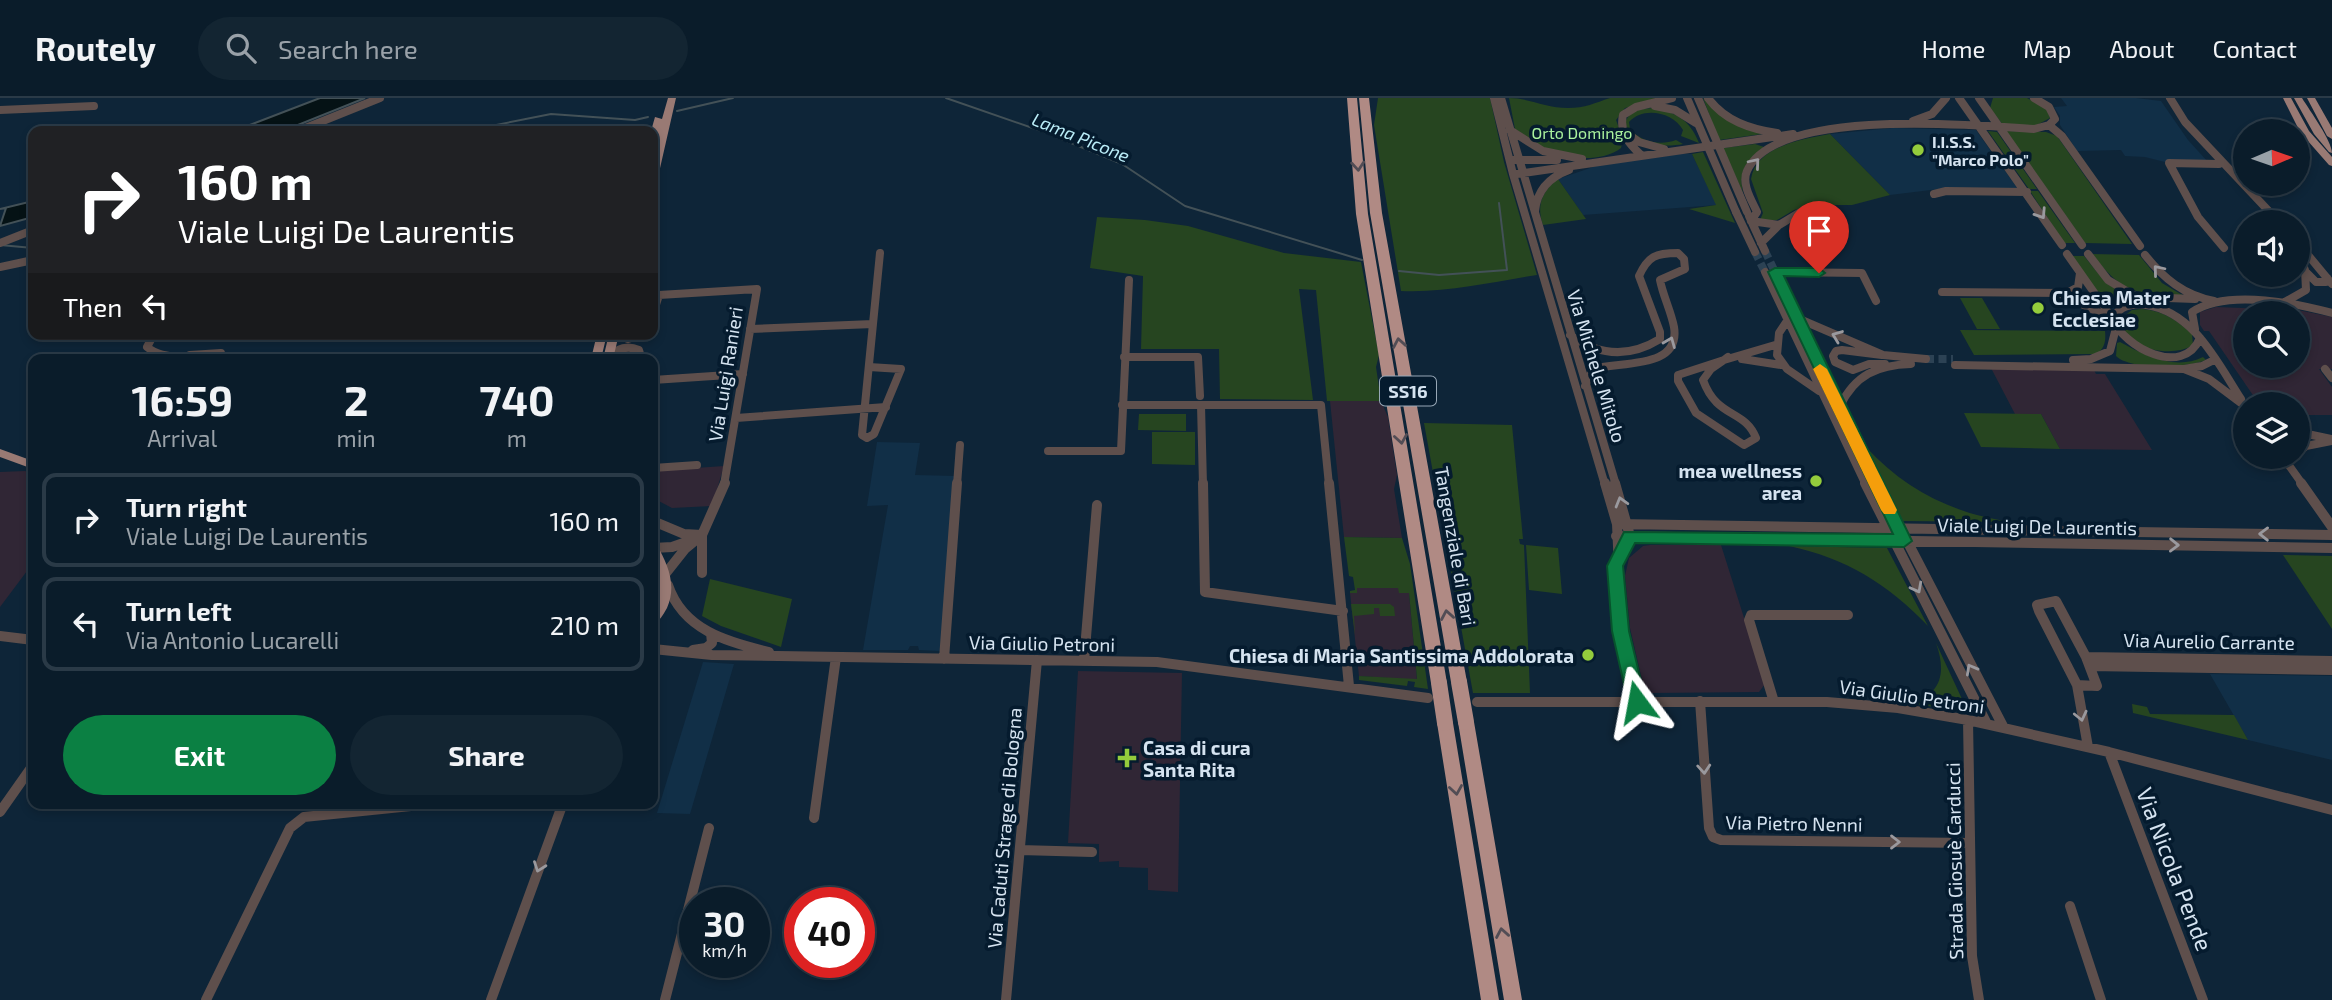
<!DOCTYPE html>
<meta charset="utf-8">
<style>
:root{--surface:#0a1c2a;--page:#132532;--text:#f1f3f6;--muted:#99a1a8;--line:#2a3a47;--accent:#0b8043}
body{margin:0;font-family:"Exo 2",sans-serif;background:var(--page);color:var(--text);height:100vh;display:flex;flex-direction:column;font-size:26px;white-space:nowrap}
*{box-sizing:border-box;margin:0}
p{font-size:23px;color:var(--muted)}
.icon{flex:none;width:38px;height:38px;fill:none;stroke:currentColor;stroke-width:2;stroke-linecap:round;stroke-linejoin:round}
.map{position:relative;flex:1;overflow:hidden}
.details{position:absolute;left:28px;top:256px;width:630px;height:455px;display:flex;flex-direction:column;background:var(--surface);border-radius:14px;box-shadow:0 4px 10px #0003,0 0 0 2px var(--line)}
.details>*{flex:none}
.guide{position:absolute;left:28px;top:28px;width:630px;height:214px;border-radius:14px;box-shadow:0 4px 10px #0003,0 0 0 2px var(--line);background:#202124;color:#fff;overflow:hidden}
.needle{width:46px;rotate:88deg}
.controls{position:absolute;left:2233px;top:21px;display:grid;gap:14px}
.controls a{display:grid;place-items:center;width:77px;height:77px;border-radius:50%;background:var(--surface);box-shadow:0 4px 10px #0003,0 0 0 2px var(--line);font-size:35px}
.speed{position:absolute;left:679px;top:789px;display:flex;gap:14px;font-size:35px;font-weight:700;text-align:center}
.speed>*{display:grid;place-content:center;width:91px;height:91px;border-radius:50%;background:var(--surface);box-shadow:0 4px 10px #0003,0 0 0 2px var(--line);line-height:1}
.speed small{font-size:18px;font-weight:400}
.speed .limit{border:10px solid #d22;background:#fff;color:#111}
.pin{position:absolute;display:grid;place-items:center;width:60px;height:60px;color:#fff;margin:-72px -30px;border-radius:50% 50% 50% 0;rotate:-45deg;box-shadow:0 0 7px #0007}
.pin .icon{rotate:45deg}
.me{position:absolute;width:77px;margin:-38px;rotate:347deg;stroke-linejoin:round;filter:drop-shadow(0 0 5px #0008)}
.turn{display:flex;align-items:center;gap:24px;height:147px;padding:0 35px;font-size:32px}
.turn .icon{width:91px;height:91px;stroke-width:2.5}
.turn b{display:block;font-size:49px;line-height:60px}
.then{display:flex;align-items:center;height:66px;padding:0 35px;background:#0003;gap:14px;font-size:26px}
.eta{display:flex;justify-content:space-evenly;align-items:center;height:119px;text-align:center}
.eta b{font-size:42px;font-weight:700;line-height:49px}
.primary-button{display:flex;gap:14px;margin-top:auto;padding:14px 35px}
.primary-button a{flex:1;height:80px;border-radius:42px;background:var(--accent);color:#fff;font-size:28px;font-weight:700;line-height:80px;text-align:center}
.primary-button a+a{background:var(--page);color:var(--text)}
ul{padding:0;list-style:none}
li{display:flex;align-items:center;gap:21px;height:94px;margin:0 14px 10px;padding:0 21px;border:4px solid var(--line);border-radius:14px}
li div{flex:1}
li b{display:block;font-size:26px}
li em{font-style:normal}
header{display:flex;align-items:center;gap:42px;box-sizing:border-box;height:98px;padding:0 35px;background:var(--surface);border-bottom:2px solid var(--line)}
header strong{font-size:33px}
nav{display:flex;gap:38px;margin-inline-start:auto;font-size:24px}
.search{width:490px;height:63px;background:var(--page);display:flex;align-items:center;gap:18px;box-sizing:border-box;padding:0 24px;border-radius:38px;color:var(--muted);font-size:26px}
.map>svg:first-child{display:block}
.commercial{fill:#302635;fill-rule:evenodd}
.built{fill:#112f47}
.green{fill:#264520}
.water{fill:#051215;stroke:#435157;stroke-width:2}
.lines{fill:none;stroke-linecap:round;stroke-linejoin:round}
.stream{stroke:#435157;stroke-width:2}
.minor-tunnel{stroke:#2c4254;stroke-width:8;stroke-dasharray:8 4.5;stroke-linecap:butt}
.minor-far1{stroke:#5e4f4c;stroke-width:8}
.minor{stroke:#5e4f4c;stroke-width:10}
.major{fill:#997a74;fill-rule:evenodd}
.highway{fill:#b08a84;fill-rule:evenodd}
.minor-bridge{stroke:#5e4f4c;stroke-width:8}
.highway-bridge{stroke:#b08a84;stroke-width:16}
.oneway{stroke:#9a999e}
.oneway2{stroke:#524d55}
.route{fill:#0b8043;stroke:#07532c;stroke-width:2}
.slow{fill:#f59e0b}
.poi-dot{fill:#94cc3c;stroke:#051b2e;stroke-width:2.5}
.labels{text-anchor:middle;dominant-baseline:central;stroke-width:7;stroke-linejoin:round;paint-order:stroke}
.far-park-label{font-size:16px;fill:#abf39e;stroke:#051b2e}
.far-poi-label{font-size:16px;font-weight:bold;fill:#d5e3f0;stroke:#051b2e;text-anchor:start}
.far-water-label{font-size:18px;font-style:italic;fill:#baedf8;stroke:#051b2e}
.shield{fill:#051b2e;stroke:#97a7b6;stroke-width:2}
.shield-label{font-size:18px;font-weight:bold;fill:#d5e3f0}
.poi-label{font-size:19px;font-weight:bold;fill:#d5e3f0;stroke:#051b2e;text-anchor:start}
.street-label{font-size:19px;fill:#d5e3f0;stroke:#051b2e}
.near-street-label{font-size:23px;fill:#d5e3f0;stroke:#051b2e}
</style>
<header>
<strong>Routely</strong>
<div class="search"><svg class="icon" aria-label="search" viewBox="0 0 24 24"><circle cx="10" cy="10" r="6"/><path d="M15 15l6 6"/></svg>Search here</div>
<nav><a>Home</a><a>Map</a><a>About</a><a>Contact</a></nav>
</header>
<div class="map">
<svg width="2332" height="902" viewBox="0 0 2332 902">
<rect width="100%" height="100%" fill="#0e2538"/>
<!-- commercial -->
<path class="commercial" d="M2216,209l82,3 34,7v52h-13l13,18v28h-34v-11h-39l-50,-73h-5l-4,-6v-13zM2245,215h53v53h-53z
M1991,270l103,2 2,4h9l47,76 -92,-1 -19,-35h-26z
M1330,303h51l7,16 9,58 -3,14 8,49 -58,-1z
M724,368l-12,40 -40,2 -19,-10v-27z
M25,373l8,3v89l-33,44v-135z
M1650,447h71l44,139 -6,8 -108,1 -4,-3 -4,-6 -13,-56 -5,-52 4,-18 14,-12z
M1356,490h42l11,5 8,87 -58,-4 -9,-83h7z
M1078,573l104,2 -4,219 -30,-2v-22l-29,-1v-6l-20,1v-18l-31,-1z"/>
<!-- built -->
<path class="built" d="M2061,0h75l25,3 27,39 20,22h-43l-20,-5 -20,-1 -4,-6 -44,1 -17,-26v-9l-6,-9 13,-1z
M1893,30l83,2 42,59 -71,-1 -57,7 -60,-61z
M1679,56h13l25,51 -134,10 -25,-36 38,-13z
M877,344l43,1 -5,32 41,1 -16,175 -21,-1 -1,-4h-8l-2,4h-45l25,-145 -21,1z
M703,564l31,2 -44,150 -33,-1z
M2210,576l122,2v84l-84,-20z"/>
<!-- green -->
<path class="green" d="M1378,0h112l14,64 33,113c-45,7 -90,18 -136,16l-27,-166z
M1509,0c20,0 37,10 59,10 17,0 27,-5 42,-10 13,0 41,0 56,0l-41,10 -9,12 7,19 -2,9c-16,13 -48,12 -67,5 -13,-4 -27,-16 -39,-24z
M1703,0l9,10 50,26 -43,6z
M1993,0h34l20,11 3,9 -15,8 -32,-1 -13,-17z
M1652,10c24,4 38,12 47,35l-18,-7 2,-6c-10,-18 -40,-24 -54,-8l1,7c11,13 30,17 46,11l7,4c-20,4 -48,1 -58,-20 3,-13 15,-15 27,-16z
M1988,33l9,1 40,57h-8z
M2006,33l40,1 11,4 75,108 -47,-1z
M1830,36l60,61 -38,10h-39l-19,5 -17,10h-17l3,-7 -12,-34c5,-33 52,-40 79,-45z
M1755,46l9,3c-17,14 -26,22 -21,46l-20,-45z
M1703,54l32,71 -46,-14 27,-4 -24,-51z
M1558,81l28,40 -43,6c-7,-19 -1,-34 15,-46z
M2030,93h8l37,52h-11z
M1097,119l48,3 43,6 96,27 77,9 18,93 -3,12 5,34h-54l-11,-111 -17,-1 14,111 -93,-1 -1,-50h-78l2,-73 -53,-8z
M2092,156l47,1 23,28 22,13c-49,-3 -60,-1 -92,-42z
M2072,158h12l22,27 27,16 -24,10z
M1960,200h22l18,31h-23z
M2142,211c21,2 35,11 50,25l1,11c-21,14 -72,4 -71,-27l10,-8z
M1960,232l145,1c1,9 0,18 -9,23l-122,1z
M2120,244c24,13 55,29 83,15l3,3c-17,8 -77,10 -90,-4l1,-13z
M1964,315l77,1 19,35 -79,-2z
M1139,316h47v17l-48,-1z
M1424,325l88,2 11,114h-4l1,5 4,1 6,148h-57z
M1152,334h43v33l-43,-1z
M1866,349c39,43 91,69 149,75l-113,-1z
M1344,439l58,1 8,26 18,125 -14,-2 1,-5 -7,-1 -1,5 -48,-6v-4l58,3 -8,-86h-10l-1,-5h-41v5h-7v-2l5,-1 -2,-13 -4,-1z
M1526,447l32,3 4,46 -33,-4z
M1789,448l98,2 41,78c-40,-42 -82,-68 -139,-80z
M2283,457l49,1v73z
M710,481l82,20 -11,48 -60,-21 -19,-10z
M1351,506h39l4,3 1,9h-15l-1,-8h-5v6l-20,2 1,19z
M1936,545l32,69 -60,-9c33,-7 39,-29 28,-60z
M2132,606l15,3 3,7 84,1 14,25 -115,-27z"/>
<!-- water -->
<path class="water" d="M320,0h45l-82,33h-49z
M33,103v16l-33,9 6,-18 -6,1z"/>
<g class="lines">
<!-- stream -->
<path class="stream" d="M946,0l101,35 75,31 63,42 177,54
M677,13l56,-13
M379,33l10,-3 77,3 85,-17 84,6 13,-3
M0,147l33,3
M1399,173l40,4 68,-5 -8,-67"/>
<!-- minor-tunnel -->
<path class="minor-tunnel" d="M1765,153l10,21
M1755,154l10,20
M1926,261h27"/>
<!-- minor-far1 -->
<path class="minor-far1" d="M1494,0l19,76 92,311
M1501,0l115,387
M1708,0c17,23 42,31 69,35
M1959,0l103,147
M1979,0l103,147
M2170,0l15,24 94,100
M1655,8l20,4 21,13
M0,12l94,-4
M1913,23l19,-7 14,-16
M2049,27l13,11 78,110
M1510,32l33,21 39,8
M298,33l82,-33
M1624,33l15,11 25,7
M1641,57c-12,-11 -22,-23 -18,-40l13,-8 36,-9
M1513,62h44
M2219,66l-50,-1 29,54 26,31
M1517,76l276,-40
M1934,96l12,-3 81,1
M1535,113c2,-21 15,-34 34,-41
M1736,114l19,40
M1749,118l16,35
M1751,123l6,-9c-5,-11 -16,-28 -10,-41 28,-64 228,-46 287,-42l15,-4 6,-6 -6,-12 -15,-9
M1751,123l28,4
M0,145l33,-13
M1761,145l18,-18 25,-15
M2298,145l34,41
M2067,156l45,64
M2088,156l20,26 40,24
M2145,157c19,24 39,40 69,46
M0,169l33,-7
M2305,173l11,11h10l1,-4
M1765,174l101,213
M1942,194l125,1 11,-6 2,-14
M2061,196l49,24
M2140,199l55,2
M1876,203l-14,-28 -87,-1 102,213
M2283,205l23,-13 -1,-20 -7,-15
M653,216l6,-19 98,-6 -33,196
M1789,220l-10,15 -2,22 10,14 32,22
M1797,220l86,37 43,4
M750,231l123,-5
M2195,231l-3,-17c35,-23 102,-9 140,1
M154,236l-7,13c14,12 32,8 49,12
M617,236l11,5 15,-5
M1570,237c29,21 59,23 90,4v-7l-21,-56c9,-20 17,-23 39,-23l6,6 1,10 -25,11c3,16 11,31 14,47 7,43 -55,34 -81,42l-8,17
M2200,240c-17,40 -76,10 -88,-20 9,-12 19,-15 34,-13 48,7 71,57 95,94
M190,257l31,-2
M1882,257l-40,-5 -6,1 -3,5 2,6 18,8 16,-6h16
M1124,259h74l2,39
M608,260c9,-10 19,-13 31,-8l2,7
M1742,261l39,6
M1724,262l-13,9 -8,11c14,39 42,29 53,58l-12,7 -48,-32 -18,-32v-6z
M1724,262l4,-3
M1724,262l51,-15
M2073,262l18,-1 19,-8 6,-23
M1955,267l229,4 25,10 36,27
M869,269l32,2 -27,65 -7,4 -5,-3 18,-182
M2184,271l18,-3 12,-6
M2325,271l7,9
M653,282l90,-6
M1122,307h199l8,80
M1201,307l2,80
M1840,308c15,-31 37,-41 71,-42
M736,320l150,-11
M2298,334l33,7
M1048,353h73l8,-171
M2298,355l8,-7 26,-5
M2283,359l20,28
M653,370l44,-3
M957,387l3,-40"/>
<!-- minor -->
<path class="minor" d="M1203,385l2,109 138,19
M1329,385l20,203
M1605,385l12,41 4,89 16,89
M1615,385l15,53 -13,26
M1865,385l122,241
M1877,385l127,245
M2301,385l31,44
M653,423l31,13 18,1
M1617,426l715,11
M1616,438l716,12
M653,450l19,-1 20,-7
M666,475l19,-24 17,-14
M702,475v-38l23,-52
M668,487c15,45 59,57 101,67
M2056,503l30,56 11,29 -20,-1 -38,-74 -2,-6z
M0,538l33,4
M653,551l59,6 445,7 271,36
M693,552l13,-2 6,-5 -1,-10
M2086,559l246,4
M944,561l13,-176
M1084,563l13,-156
M2090,568l242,4
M2077,587l11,62
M1700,603l9,127 4,9 8,3 249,3
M1477,604h350l71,6 70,12 141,32 223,58
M1774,604l-25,-82 2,-5h97
M1968,622l4,236 7,44
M2109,654l94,248
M0,714l33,-47
M814,720l22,-161
M1020,752l72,2
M2070,808l31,94
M206,902l84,-172 14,-11 136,-14
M491,902l72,-197
M665,902l44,-172
M1006,902l31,-340"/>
<!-- major -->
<path class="major" d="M668,0h8l-18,79 -5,3v-21l4,-17 -4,2v-13h-2l4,-14 7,2z
M2283,0h8l18,33 23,26v9l-3,-1 -29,-33z
M2294,0h8c8,13 30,43 30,55l-3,-1 -15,-18z
M2307,0h8l17,30v11l-5,-3z
M597,236h10l-6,25h-10z
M609,236h10l-6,25h-10z
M0,351l33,12v8l-33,-12z
M653,445l4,2c11,20 20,40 10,63 -4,7 -7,13 -14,16 -1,-14 7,-26 6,-40 0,-15 -7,-24 -6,-41z"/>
<!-- highway -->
<path class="highway" d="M1347,0h10l11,116 79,469 -3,5 -5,1 -5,-1 -3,-5 -75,-469z
M1359,0h10l13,115 85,469 -3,5 -5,1 -5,-1 -3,-5 -81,-469z
M1466,617l5,2 3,5 48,278h-18l-46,-278 3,-5z
M1445,618l5,2 3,5 46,277h-18l-44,-277 3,-5z"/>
<!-- minor-bridge -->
<path class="minor-bridge" d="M1687,0l49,114
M1698,0l49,114"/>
<!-- highway-bridge -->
<path class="highway-bridge" d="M1459,584l7,40
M1439,585l6,40"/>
</g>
<!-- one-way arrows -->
<defs><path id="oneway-chevron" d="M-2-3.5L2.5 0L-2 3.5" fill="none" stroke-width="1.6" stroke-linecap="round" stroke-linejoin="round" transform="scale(1.75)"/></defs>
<g class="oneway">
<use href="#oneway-chevron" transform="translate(1755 65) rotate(-50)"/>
<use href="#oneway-chevron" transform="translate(2041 116) rotate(57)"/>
<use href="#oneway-chevron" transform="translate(2158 172) rotate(-130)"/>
<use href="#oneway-chevron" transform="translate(1837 238) rotate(-159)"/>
<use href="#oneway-chevron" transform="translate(1670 244) rotate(-68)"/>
<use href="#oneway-chevron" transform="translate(1621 404) rotate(-106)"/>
<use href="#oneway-chevron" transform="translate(2264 436) rotate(-179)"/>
<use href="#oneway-chevron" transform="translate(2174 447) rotate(1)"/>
<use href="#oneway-chevron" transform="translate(1917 490) rotate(62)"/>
<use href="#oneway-chevron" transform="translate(1971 571) rotate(-119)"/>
<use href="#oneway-chevron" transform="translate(2081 618) rotate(77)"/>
<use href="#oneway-chevron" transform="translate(1704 671) rotate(86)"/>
<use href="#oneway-chevron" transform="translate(1895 744)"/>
<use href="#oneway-chevron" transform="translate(539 769) rotate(110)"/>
</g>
<g class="oneway2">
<use href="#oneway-chevron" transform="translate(1358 68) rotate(85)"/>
<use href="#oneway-chevron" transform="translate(1399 245) rotate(-100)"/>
<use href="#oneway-chevron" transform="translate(1401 341) rotate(81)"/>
<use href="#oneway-chevron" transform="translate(1447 517) rotate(-100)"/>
<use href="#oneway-chevron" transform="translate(1456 692) rotate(81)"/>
<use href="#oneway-chevron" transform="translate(1502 835) rotate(-100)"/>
</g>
<!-- route -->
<path class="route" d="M1775,170h44l6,5 -6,4 -35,-1 128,265 -8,6 -269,-4 -12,23 6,65 17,71 -3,5 -6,2 -6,-2 -3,-5 -16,-71 -5,-65 17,-34 269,2 -125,-262z"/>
<!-- slow -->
<path class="slow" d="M1820,266l7,5 70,141 -2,4h-11l-3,-4 -68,-141z"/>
<!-- markers -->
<g class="poi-dot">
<circle cx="1918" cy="52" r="7"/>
<circle cx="2038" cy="210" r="7"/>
<circle cx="1816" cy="383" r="7"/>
<circle cx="1588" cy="557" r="7"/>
<path d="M1123.5 649.5h7v7h7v7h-7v7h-7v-7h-7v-7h7z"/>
</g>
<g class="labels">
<!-- far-park labels -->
<g class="far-park-label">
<text x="1582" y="34">Orto Domingo</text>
</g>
<!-- far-poi labels -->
<g class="far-poi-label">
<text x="1932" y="43">I.I.S.S.<tspan x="1932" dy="18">"Marco Polo"</tspan></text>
</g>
<!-- far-water labels -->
<g class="far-water-label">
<text transform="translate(1081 39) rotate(22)">Lama Picone</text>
</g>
<!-- shield labels -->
<rect class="shield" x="1380" y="278.5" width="56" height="29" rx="5"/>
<g class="shield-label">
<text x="1408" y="293">SS16</text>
</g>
<!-- poi labels -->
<g class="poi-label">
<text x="2052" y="199">Chiesa Mater<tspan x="2052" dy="22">Ecclesiae</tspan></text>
<text x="1802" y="372" text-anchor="end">mea wellness<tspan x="1802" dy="22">area</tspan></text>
<text x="1574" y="557" text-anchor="end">Chiesa di Maria Santissima Addolorata</text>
<text x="1143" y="649">Casa di cura<tspan x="1143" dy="22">Santa Rita</tspan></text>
</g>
<!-- street labels -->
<g class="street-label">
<text transform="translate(1597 268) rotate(73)">Via Michele Mitolo</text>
<text transform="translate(725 276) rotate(-81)">Via Luigi Ranieri</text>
<text transform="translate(2037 428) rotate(1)">Viale Luigi De Laurentis</text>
<text transform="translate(1456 448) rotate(80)">Tangenziale di Bari</text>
<text transform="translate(2209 543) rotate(1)">Via Aurelio Carrante</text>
<text transform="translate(1042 545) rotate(1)">Via Giulio Petroni</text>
<text transform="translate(1912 598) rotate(8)">Via Giulio Petroni</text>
<text transform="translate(1794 725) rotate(1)">Via Pietro Nenni</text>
<text transform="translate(1004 730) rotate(-85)">Via Caduti Strage di Bologna</text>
<text transform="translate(1954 763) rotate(-91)">Strada Giosuè Carducci</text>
</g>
<!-- near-street labels -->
<g class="near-street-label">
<text transform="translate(2175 771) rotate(69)">Via Nicola Pende</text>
</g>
</g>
</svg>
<div class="controls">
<a><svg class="needle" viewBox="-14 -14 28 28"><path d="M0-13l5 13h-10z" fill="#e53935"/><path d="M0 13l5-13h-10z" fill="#99a1a8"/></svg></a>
<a><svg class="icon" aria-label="sound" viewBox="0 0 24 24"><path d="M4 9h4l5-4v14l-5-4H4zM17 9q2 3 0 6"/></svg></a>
<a><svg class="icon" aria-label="search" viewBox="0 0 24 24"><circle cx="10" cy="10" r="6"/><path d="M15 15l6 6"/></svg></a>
<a><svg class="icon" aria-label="layers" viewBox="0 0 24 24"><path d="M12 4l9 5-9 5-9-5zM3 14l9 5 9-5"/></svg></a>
</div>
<div class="speed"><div>30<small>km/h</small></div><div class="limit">40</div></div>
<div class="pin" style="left:1819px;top:175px;background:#d93025"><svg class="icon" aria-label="arrive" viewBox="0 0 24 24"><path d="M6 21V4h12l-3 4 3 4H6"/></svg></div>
<svg class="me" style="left:1637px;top:604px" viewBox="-20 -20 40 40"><path d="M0-17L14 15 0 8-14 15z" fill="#0b8043" stroke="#fff" stroke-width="4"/></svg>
<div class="guide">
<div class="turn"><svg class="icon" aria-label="right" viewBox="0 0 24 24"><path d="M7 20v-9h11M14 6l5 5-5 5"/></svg><div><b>160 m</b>Viale Luigi De Laurentis</div></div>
<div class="then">Then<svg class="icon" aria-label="left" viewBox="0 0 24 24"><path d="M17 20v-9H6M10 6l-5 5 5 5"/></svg></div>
</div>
<section class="details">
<div class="eta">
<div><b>16:59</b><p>Arrival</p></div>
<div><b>2</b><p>min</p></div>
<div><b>740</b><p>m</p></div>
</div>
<ul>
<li><svg class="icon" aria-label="right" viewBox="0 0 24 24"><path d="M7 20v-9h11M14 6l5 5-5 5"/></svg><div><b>Turn right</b><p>Viale Luigi De Laurentis</p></div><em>160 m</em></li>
<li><svg class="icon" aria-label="left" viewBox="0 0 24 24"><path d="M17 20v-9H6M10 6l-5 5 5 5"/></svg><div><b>Turn left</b><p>Via Antonio Lucarelli</p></div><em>210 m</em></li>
</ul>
<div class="primary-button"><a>Exit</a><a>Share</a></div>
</section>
</div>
